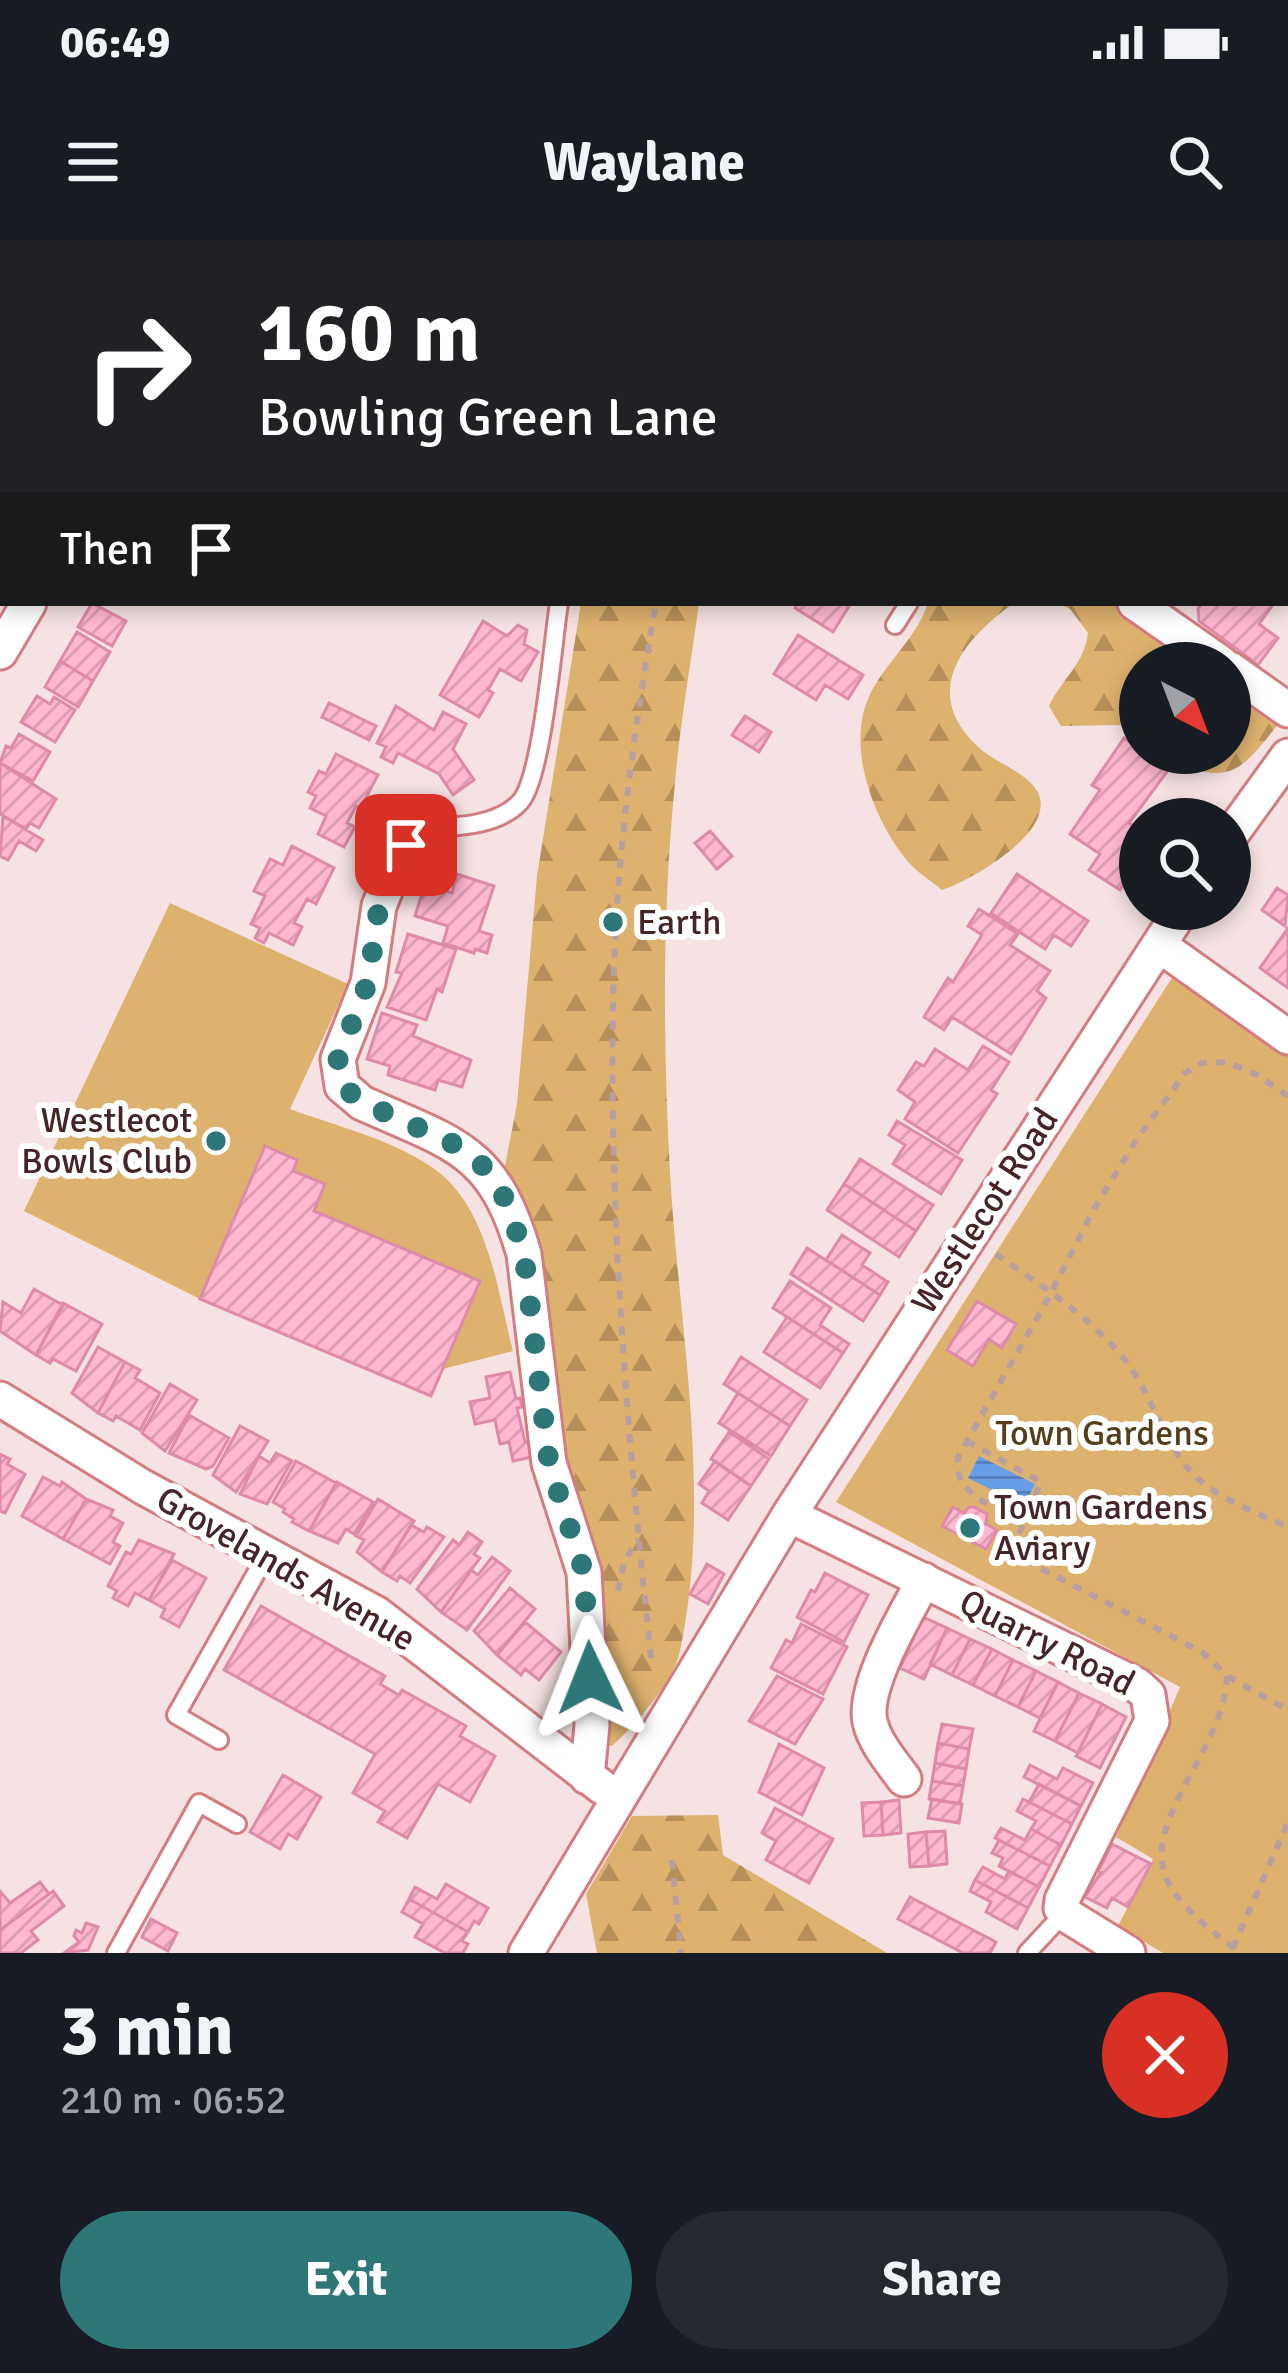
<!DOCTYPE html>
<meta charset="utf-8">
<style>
:root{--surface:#171b24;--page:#242831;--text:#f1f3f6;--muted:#9ea1a6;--accent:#2d7778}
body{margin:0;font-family:Signika,sans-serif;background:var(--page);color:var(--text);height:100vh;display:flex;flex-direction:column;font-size:45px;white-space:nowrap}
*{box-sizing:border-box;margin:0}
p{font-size:39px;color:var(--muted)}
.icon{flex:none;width:66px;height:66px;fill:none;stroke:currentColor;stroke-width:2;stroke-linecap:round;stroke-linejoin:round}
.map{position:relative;height:1713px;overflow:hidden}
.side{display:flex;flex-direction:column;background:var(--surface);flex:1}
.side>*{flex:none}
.guide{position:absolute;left:0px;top:0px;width:1290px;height:366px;box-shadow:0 6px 18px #0003;background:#202124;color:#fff;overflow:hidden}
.needle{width:78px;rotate:138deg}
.fabs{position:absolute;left:1119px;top:402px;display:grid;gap:24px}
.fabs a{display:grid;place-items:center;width:132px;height:132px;border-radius:50%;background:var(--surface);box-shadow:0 6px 18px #0003;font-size:60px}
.pin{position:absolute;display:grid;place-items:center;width:102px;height:102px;color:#fff;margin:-51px;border-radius:24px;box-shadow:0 6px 18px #0006}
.me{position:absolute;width:132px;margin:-66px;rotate:358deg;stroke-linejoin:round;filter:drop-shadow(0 0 9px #0008)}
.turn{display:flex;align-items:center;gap:42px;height:252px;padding:0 60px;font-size:54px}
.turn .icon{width:156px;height:156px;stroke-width:2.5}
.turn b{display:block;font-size:84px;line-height:102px}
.then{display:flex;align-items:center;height:114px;padding:0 60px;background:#0003;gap:24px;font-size:45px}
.round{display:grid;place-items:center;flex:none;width:126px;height:126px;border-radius:63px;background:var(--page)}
.head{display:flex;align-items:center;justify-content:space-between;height:204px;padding:0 60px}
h1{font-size:72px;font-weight:700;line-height:90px}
.primary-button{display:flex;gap:24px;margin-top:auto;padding:24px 60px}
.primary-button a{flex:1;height:138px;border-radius:72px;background:var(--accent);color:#fff;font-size:48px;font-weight:700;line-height:138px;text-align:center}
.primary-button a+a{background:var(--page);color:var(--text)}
.status{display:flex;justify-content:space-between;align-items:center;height:84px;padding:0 60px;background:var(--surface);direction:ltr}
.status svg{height:33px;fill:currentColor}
header{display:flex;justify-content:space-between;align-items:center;height:156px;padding:0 60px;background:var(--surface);font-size:54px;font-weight:700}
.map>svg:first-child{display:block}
.forest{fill:url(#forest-firs)}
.park{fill:#ddb16e}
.water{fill:url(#water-rules)}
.building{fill:url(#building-hatch);stroke:#de8aa8;stroke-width:3}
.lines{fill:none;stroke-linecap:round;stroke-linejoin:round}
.lane-casing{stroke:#d47d81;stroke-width:22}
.street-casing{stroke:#d47d81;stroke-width:39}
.path{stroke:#b89f9f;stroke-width:6;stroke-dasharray:9 9;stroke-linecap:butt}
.lane{stroke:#fff;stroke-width:16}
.street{stroke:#fff;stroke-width:33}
.route{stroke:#2d7778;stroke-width:21;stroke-dasharray:0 37.8}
.poi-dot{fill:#2d7778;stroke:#fff;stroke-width:4.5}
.labels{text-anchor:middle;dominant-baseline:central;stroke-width:12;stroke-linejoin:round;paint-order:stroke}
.poi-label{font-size:36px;fill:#472426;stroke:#fff;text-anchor:start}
.street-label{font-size:36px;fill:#472426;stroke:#fff}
.park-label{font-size:36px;fill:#553e18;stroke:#fff}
</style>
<div class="status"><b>06:49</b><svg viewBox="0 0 49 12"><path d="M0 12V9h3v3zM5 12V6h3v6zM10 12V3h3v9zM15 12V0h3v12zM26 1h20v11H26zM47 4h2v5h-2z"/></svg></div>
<header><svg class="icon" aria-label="menu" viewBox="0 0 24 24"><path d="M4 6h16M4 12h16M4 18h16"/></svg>Waylane<svg class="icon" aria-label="search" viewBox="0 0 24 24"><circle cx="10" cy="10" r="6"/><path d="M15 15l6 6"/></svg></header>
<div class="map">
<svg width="1288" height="1713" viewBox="0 0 1288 1713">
<defs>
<pattern id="forest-firs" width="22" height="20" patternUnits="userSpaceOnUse" patternTransform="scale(3)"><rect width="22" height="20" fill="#ddb16e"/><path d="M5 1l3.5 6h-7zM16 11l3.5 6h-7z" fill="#b5905a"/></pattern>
<pattern id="water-rules" width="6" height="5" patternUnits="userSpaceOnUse" patternTransform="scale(3)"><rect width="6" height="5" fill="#689de8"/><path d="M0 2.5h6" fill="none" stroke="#5780bc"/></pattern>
<pattern id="building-hatch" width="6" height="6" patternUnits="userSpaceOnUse" patternTransform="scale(3)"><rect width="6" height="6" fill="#ffb8d0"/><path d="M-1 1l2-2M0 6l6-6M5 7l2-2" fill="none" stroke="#dc9eb2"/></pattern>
</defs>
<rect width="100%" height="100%" fill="#f6e2e2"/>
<!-- forest -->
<path class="forest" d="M581,363h118c-8,60 -19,120 -24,180 -13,128 -12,261 -5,390 9,158 43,322 10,478 -7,32 -45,74 -68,95l-13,-5 -69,-500 -26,-70 13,-67 20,-228z
M928,363h86c-51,36 -94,89 -37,143 16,15 39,22 54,37 41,41 -59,97 -89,107 -9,-8 -21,-15 -30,-24 -36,-39 -66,-115 -44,-167 15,-35 48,-59 60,-96z
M1057,363h113l111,85 7,24c-43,52 -55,84 -123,41h65v-90h-90v74l-19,-12 -60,1 -12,-20c14,-29 35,-41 39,-73l-18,-24z
M718,1575l5,40 164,98h-290l-11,-59 46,-78z"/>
<!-- park -->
<path class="park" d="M170,663l178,81 -58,125c46,17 100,30 140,57 58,37 67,124 83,185l-70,18 -12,27 -231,-97 -176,-88z
M1177,730l111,82v901h-125l-45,-27 35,-67 -37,-22 64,-150 -344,-185z"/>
<!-- water -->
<path class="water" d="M979,1216l56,28 -11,22 -56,-28z"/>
<!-- building -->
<path class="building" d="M92,363l34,18 -14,25 -34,-19z
M798,363h53l-18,29 -38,-24z
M1202,363h66l4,3 -13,18 19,14 -20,27 -59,-44 -1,-12z
M483,381l24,15 11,-11 9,5 -3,14 14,8 -17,29 -21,-12 -12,21 5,3 -14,24 -39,-22z
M77,392l33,20 -17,29 -33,-20z
M798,395l65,40 -15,24 -23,-14 -9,15 -42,-26z
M60,421l33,20 -15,26 -33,-20z
M37,456l13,8 4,-7 21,13 -20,32 -34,-20z
M329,463l47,23 -7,14 -47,-23z
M396,466l38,24 9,-18 23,12 -13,25 21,31 -21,15 -14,-21 -41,-21 -5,10 -12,-6 5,-10 -9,-4z
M745,476l26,16 -12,20 -27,-17z
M19,494l31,18 -17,29 -33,-18 6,-17 5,2z
M1124,498l16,11v4l29,16 -40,54 11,7v30l-20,30 -31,-20 11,-16 -30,-20 30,-44 -8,-5z
M336,514l42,21 -18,34 -4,-3 -9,17 8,4 -11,20 -26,-13 8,-18 -16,-8 6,-12 -8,-4 11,-21 7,3z
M0,523l56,36 -17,29 -9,-5 -4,6 -26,-15z
M3,576l40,24 -7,11 -17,-10 -11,19 -8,-4z
M710,591l22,25 -15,13 -22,-26z
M292,606l42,22 -18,36 -9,-5 -13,24 8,4 -9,18 -24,-12 -5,10 -9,-5 5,-10 -9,-4 14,-28 -11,-5 16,-32 13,6z
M457,634l37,12 -15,45 13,4 -5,18 -12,-4 -1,4 -31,-10 5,-17 -33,-10 10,-32 27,9z
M1017,634l71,47 -17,25 -17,-11 -9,14 -54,-36z
M1277,648l11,7 -3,31 -23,-16z
M979,669l39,25 -8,11 40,26 -13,20 9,7 -35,56 -59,-37 -8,13 -20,-13 24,-39 5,4 29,-47 -14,-9z
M1288,688v60l-28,-20z
M408,694l48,15 -14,43 -5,-3 -11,31 -39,-13 15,-34 -6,-1z
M382,773l35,12 -4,11 58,24 -9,27 -24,-7 -3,10 -47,-15 2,-9 -23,-7z
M983,806l26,16 -18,28 6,4 -39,59 -53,-34 10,-17 -17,-12 18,-28 8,4 11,-17 33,21z
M897,881l65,39 -21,34 -48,-30 12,-19 -16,-10z
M265,906l32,14 -4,11 32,13 -11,27 166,70 -49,115 -231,-97z
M860,919l73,46 -17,26 -72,-47z
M844,944l72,47 -17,26 -72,-47z
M842,995l28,18 -8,12 26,17 -8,13 -54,-35z
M807,1008l73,47 -17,26 -72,-47z
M790,1041l41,27 -11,17 29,19 -6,9 -70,-45z
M34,1049l29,16 -27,50 -36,-24 3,-29 18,11z
M977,1061l39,23 -14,24 -13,-9 -16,27 -26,-16z
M63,1063l39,21 -26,47 -23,-12 -3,4 -14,-8z
M787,1077l56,36 -23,35 -56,-36z
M98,1107l27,15 -27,51 -26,-20z
M741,1117l66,43 -17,26 -66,-42z
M125,1122l15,8 -5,8 25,15 -20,37 -24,-14 -3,5 -15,-8z
M510,1132l6,27 4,-1 2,9 -5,1 8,34 4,-1 3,16 -19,4 -4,-19 -9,2 -5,-24 -20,4 -5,-22 20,-4 -4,-21z
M170,1144l27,16 -32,51 -23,-18z
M738,1153l52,33 -19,30 -52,-33z
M189,1175l40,23 -16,28 -7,3 -37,-16z
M240,1186l28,15 -32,51 -23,-17z
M729,1192l40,27 -18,27 -40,-27z
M276,1213l16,8 -25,43 -27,-10 19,-38 11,7z
M0,1214l10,5 -3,5 18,10 -20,39 -5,-2z
M296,1221l40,22 -27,48 -17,-9 2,-3 -11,-7 2,-3 -12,-7z
M715,1221l36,25 -23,34 -26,-17 7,-12 -10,-7z
M43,1237l17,9 2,-4 24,17 -23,40 -41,-23z
M337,1242l36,20 -19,32 -8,-5 -8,14 -29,-12z
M86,1259l27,11 -3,6 13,7 -10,19 7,4 -10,18 -47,-25z
M378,1259l36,22 -32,51 -25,-20 7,-12 -8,-4z
M953,1267l11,6 5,-6h5l13,7 -1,10 11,6 -11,19 -44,-23z
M411,1285l13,7 3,-5 17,10 -34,46 -10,-7 -3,5 -15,-9z
M468,1292l14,10 -8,12 6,4 -39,54 -24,-23 36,-49 6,5z
M139,1300l35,14 -25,46 -14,-7 -7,13 -15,-8 4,-7 -9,-5 18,-34 5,2z
M492,1317l18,14 -43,59 -26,-18 30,-42 7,5z
M172,1320l34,18 -27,49 -18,-10 4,-8 -16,-9z
M707,1324l17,10 -16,30 -18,-10z
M825,1333l43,22 -24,47 -47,-25 14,-27 4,2z
M510,1348l25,21 -38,46 -23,-24z
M261,1366l124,70 -5,8 19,11 3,-5 64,36 -6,10 35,20 -25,46 -32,-18 -31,54 -29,-16 7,-11 -32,-18 22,-39 -151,-84z
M923,1377l24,11 -23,51 -24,-11z
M525,1382l36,30 -22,28 -14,-11 -4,6 -24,-20z
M801,1384l46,23 -24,47 -52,-26 15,-28 6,3z
M947,1388l23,11 -18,36 -22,-11z
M970,1399l22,10 -19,36 -21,-10z
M992,1409l21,11 -18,36 -22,-11z
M1013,1420l23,11 -18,36 -23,-11z
M1036,1431l22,11 -18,36 -22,-11z
M777,1436l46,23 -28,45 -46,-23z
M1058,1442l21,11 -24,48 -21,-10z
M1079,1453l23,11 -24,49 -23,-12z
M1102,1464l24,13 -26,51 -24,-12z
M942,1484l31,5 -4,20 -31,-6z
M938,1503l31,6 -3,20 -31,-6z
M779,1504l45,24 -22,47 -43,-23z
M935,1523l31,6 -3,17 -31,-5z
M1030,1525l27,14 6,-11 30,15 -12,23 -57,-29z
M283,1535l38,22 -24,42 -9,-5 -8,15 -30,-17z
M932,1541l31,5 -3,18 -31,-5z
M1039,1544l42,22 -9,18 -43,-22z
M932,1559l30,5 -3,19 -31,-5z
M1023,1559l49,25 -11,21 -30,-16 5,-8 -19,-10z
M899,1560l2,33 -18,2 -2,-33z
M881,1562l2,33 -19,1 -2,-33z
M775,1568l58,31 -24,44 -43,-23 10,-19 -14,-8z
M1001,1588l24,12 6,-11 30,16 -11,21 -55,-28z
M945,1591l2,33 -18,2 -3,-34z
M926,1592l3,34 -19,1 -2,-33z
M999,1600l51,26 -11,21 -40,-21 4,-8 -11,-5z
M1112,1604l39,20 -23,43 -16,-9 -5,10 -22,-11 16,-25 -3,-1z
M983,1627l22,12 4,-8 30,16 -11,21 -53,-28z
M975,1640l53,28 -11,21 -31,-17 5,-10 -21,-11z
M40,1642l9,12 -49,36v-39l10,12z
M446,1644l42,24 -9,16 -5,-3 -6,11 -59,-33 6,-12 22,12z
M53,1651l11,15 -33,25 7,9 -17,13h-21v-23z
M910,1657l86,45 -6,11h-27l-65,-34z
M409,1659l59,33 -6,9 6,3 -5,9h-18l-30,-16 8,-13 -21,-12z
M151,1679l26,14 -9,18 -26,-14z
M86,1683l12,4 -10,23 -24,3 15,-11 -5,-6 2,-6 6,3z"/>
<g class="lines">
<!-- lane casing -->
<g class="lane-casing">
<path id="lane" d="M895,385l14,-22
M423,588c30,-1 74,-1 97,-26 22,-23 33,-161 39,-199
M219,1500l-43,-25 92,-163
M116,1713l83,-150 38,21
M1027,1713l38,-41"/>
</g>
<!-- street casing -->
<g class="street-casing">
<path id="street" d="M202,3l1,-3
M1135,363l86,60
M0,412l29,-49
M1230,429l58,41
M423,588l-24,29 -20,49 -11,77 -30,76 4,27 20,17c92,41 132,46 162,151l25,209 35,109 8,153 -5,52
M1230,596l58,-80
M1159,705l129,92
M0,1159l143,88 234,127 225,173
M789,1275l348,170 11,10 4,26 -90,179 -1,8 7,8 60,37
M904,1539c-13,-18 -29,-36 -34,-57 -8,-36 37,-110 54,-142
M526,1713l263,-438 393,-606"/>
</g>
<!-- path -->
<path class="path" d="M734,3l1,-3
M1288,856l-31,-21 -31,-13 -24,1 -17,10 -50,69 -41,67 -43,84 -93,164c-6,39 37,49 66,64l-7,18 17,26 168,87 25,24 61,34
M996,1014c45,32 94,62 129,106 25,32 36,73 60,105 24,31 68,46 103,62
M967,1201l74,41 -17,39
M618,1351l6,-29 14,-23
M651,1418c-23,-217 -42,-437 -38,-656 2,-133 20,-268 43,-399
M1227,1436c-1,29 -14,56 -27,81 -57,102 -56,123 40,196
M672,1620l9,93
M1233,1708l55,-126"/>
<!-- lane -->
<use href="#lane" class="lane"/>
<!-- street -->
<use href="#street" class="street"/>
</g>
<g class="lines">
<!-- route -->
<path class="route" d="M406,605l-27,61 -11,76 -30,77 4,27 20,16 96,44 26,21 22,33 18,54 25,209 35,109 6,106"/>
</g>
<!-- markers -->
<g class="poi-dot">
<circle cx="613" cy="682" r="12"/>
<circle cx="216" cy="901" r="12"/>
<circle cx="970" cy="1288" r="12"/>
</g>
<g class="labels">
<!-- poi labels -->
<g class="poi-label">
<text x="637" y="682">Earth</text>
<text x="192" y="880" text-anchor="end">Westlecot<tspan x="192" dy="41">Bowls Club</tspan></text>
<text x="994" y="1267">Town Gardens<tspan x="994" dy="41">Aviary</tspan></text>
</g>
<!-- street labels -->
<g class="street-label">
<text transform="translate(985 971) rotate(-57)">Westlecot Road</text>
<text transform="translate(286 1329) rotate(30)">Grovelands Avenue</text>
<text transform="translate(1047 1403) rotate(27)">Quarry Road</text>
</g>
<!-- park labels -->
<g class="park-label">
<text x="1102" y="1193">Town Gardens</text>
</g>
</g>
</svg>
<div class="fabs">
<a><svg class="needle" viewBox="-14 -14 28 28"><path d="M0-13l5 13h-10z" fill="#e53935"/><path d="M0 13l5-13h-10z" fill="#9ea1a6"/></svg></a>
<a><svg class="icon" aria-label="search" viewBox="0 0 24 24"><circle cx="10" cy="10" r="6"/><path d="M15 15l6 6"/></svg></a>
</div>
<div class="pin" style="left:406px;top:605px;background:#d93025"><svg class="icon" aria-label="arrive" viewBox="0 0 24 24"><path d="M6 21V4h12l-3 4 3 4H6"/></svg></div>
<svg class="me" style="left:590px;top:1438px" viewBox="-20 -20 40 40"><path d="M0-17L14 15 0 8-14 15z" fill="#2d7778" stroke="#fff" stroke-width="4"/></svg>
<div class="guide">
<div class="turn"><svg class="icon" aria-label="right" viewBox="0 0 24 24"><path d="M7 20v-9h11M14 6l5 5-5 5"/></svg><div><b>160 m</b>Bowling Green Lane</div></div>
<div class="then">Then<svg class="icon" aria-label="arrive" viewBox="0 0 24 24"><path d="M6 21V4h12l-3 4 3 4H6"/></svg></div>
</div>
</div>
<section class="side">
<div class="head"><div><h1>3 min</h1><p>210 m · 06:52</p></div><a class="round" style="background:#d93025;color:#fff"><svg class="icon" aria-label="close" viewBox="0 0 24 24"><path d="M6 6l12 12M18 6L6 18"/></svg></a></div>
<div class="primary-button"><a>Exit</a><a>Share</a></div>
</section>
